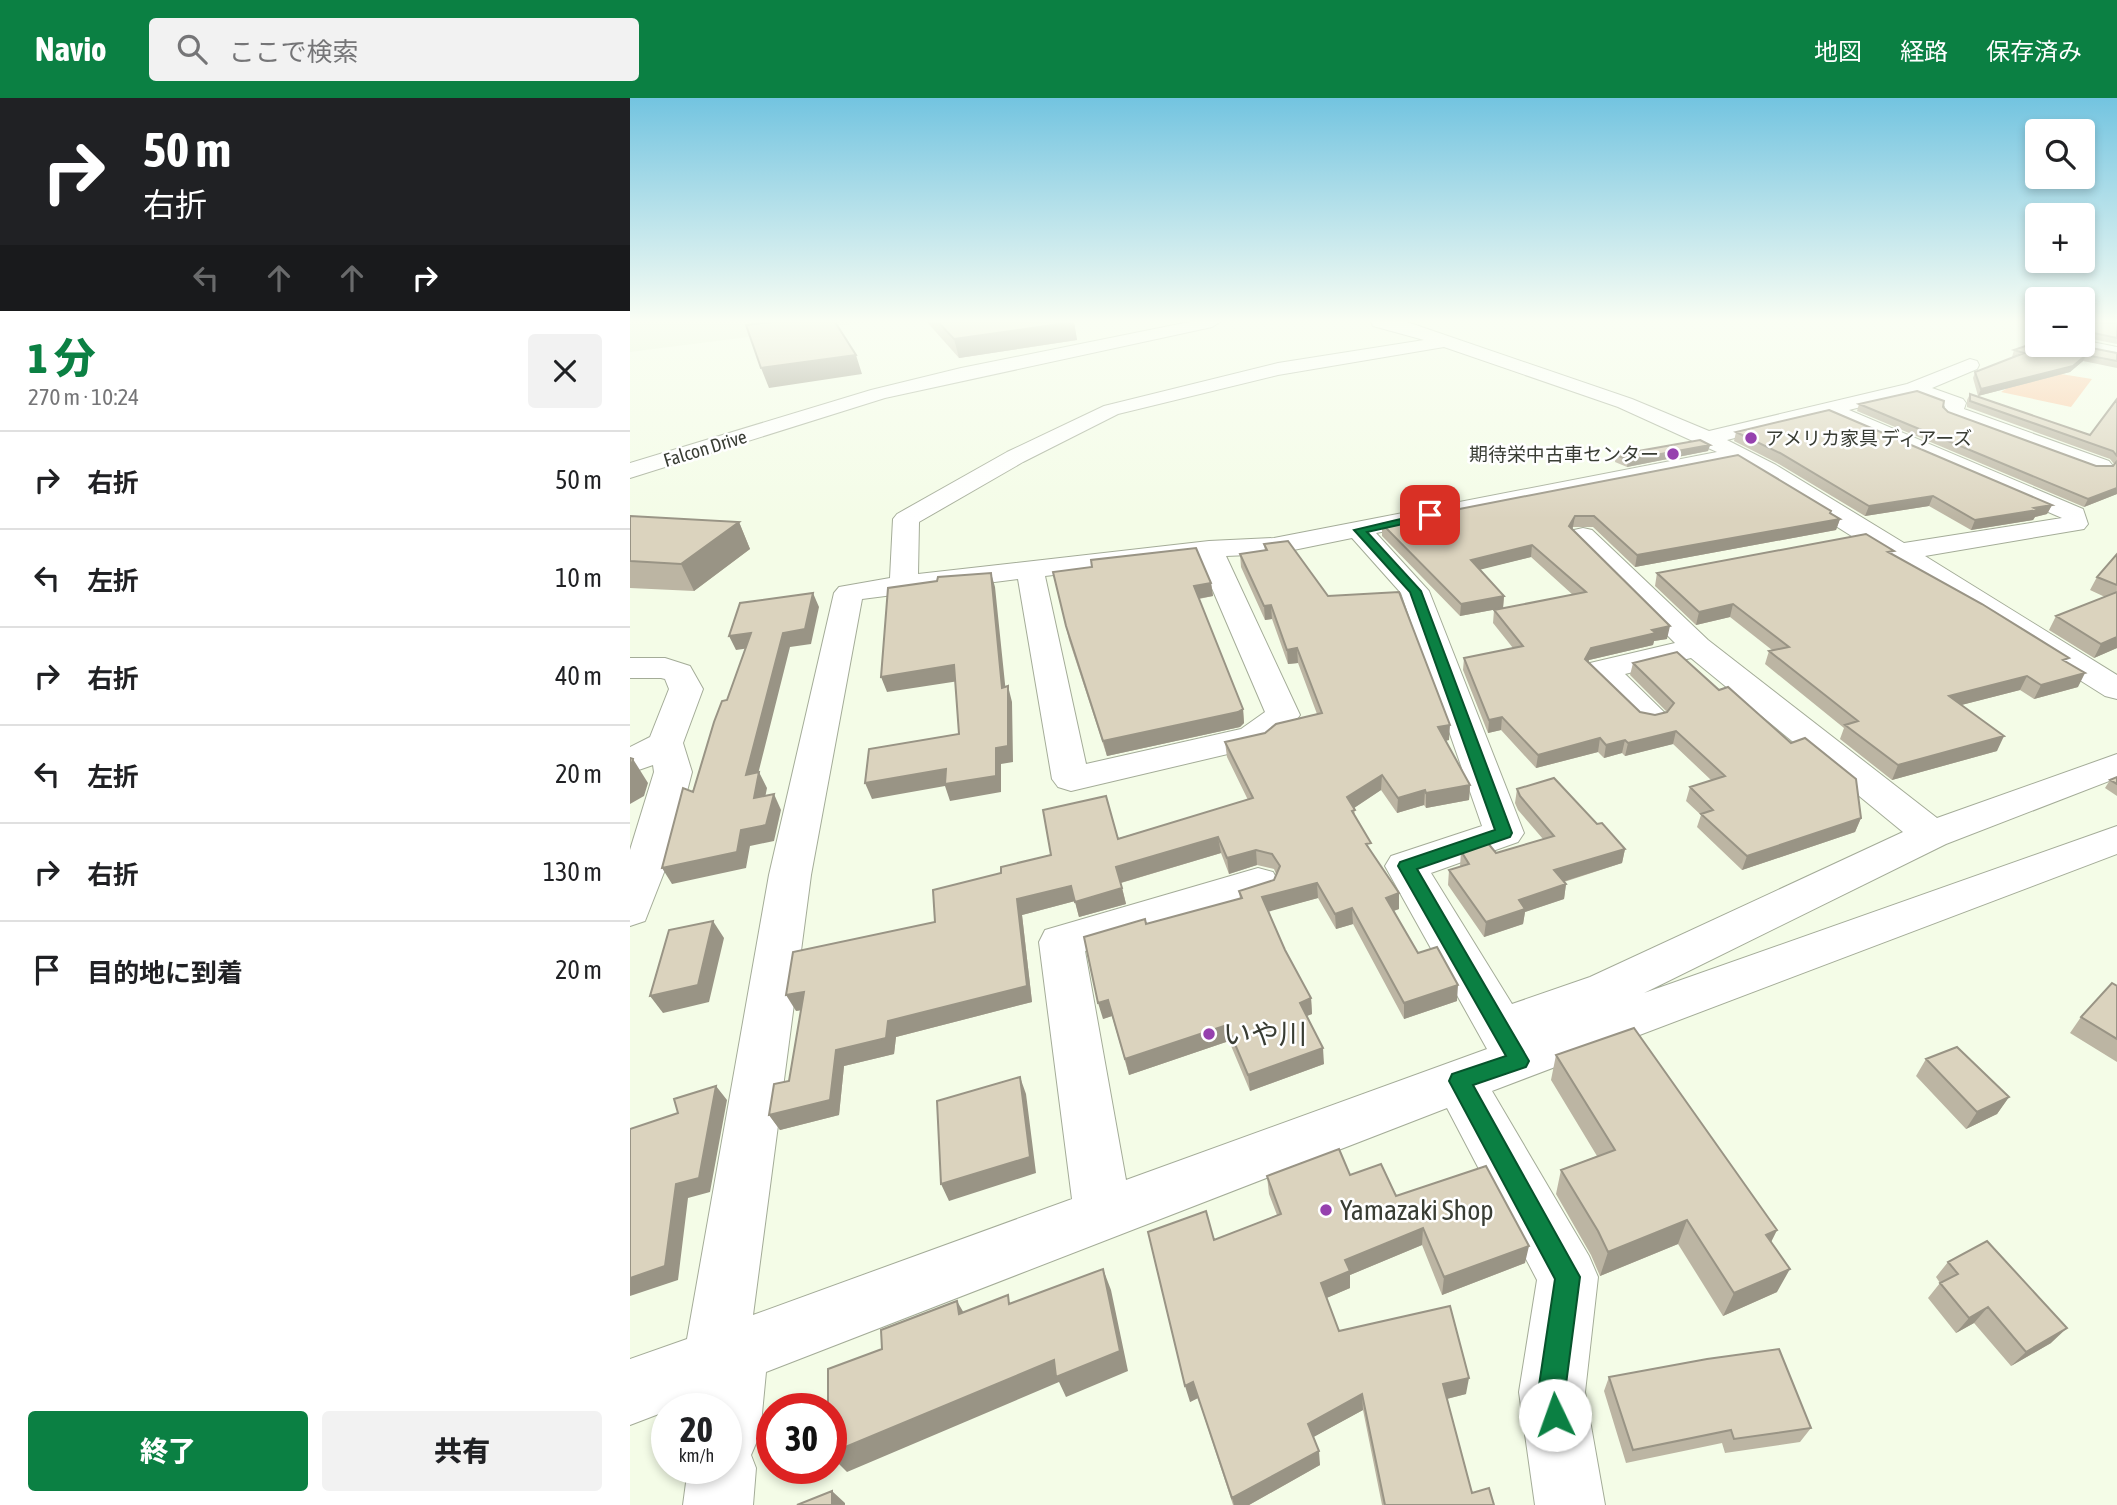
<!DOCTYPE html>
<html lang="ja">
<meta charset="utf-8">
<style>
:root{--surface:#fff;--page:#f2f2f2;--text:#202124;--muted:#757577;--line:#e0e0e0;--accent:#0b8043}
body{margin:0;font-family:"Asap Condensed","Noto Sans JP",sans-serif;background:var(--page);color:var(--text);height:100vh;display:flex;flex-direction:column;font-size:26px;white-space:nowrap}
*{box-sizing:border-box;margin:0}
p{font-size:23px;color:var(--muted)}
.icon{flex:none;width:38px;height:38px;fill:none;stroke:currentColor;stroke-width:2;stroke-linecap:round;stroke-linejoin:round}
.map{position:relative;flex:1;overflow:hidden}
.drawer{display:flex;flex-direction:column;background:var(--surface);width:630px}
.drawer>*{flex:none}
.top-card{background:#202124;color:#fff;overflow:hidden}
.buttons{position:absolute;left:1395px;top:21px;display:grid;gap:14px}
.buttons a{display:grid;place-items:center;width:70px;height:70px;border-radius:7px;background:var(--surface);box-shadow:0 4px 10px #0003;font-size:35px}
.speed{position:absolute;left:21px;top:1295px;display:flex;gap:14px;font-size:35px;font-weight:700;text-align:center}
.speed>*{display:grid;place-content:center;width:91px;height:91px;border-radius:50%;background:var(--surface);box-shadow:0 4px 10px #0003;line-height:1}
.speed small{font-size:18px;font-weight:400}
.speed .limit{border:10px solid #d22;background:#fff;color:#111}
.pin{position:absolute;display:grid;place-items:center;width:60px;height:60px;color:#fff;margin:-30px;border-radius:14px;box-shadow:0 4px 10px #0006}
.me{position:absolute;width:77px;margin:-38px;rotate:357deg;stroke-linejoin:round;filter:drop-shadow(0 0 5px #0008)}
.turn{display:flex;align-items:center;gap:24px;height:147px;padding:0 28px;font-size:32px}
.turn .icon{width:91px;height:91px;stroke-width:2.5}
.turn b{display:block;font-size:49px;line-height:60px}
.lanes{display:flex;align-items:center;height:66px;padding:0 28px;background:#0003;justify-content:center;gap:35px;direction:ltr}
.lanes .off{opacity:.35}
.round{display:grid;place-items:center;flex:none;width:74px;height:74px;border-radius:7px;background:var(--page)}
.head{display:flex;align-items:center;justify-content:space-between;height:119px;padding:0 28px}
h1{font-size:42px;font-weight:800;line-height:52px;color:var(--accent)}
.action{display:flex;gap:14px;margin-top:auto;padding:14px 28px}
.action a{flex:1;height:80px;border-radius:7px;background:var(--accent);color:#fff;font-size:28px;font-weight:800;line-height:80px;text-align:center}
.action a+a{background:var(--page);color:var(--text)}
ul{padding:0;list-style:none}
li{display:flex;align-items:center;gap:21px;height:98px;padding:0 28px;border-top:2px solid var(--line)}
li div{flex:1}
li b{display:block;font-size:26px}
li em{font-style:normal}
header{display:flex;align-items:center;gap:42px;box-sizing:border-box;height:98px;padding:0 35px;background:var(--accent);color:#fff}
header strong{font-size:33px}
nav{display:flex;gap:38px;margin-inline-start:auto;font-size:24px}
.search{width:490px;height:63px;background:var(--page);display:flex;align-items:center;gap:18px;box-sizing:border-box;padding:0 24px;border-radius:7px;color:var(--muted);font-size:26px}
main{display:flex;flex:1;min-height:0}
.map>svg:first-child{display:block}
.built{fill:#e7f2d6}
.green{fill:#fbc8a2}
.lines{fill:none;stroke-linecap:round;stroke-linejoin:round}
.minor-casing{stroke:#a4ac98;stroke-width:2}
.minor{fill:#fff;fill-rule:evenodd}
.wall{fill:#bcb5a3}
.shaded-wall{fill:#999485}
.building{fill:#dbd3be;stroke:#999485;stroke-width:2}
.route{fill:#0b8043;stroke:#07532c;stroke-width:2}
.poi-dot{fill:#9641ae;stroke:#fff;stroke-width:2.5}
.labels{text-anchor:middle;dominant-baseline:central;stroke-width:5;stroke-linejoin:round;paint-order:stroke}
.far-poi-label{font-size:19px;fill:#393d34;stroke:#fff;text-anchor:start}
.far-street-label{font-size:19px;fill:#393d34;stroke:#fff}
.near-poi-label{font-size:28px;fill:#393d34;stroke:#fff;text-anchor:start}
</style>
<header>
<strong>Navio</strong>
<div class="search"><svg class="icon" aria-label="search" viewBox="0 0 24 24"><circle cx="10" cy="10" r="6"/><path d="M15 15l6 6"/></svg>ここで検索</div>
<nav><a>地図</a><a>経路</a><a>保存済み</a></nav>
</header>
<main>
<section class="drawer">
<div class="top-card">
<div class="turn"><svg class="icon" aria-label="right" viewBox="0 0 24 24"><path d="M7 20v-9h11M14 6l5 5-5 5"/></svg><div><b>50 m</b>右折</div></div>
<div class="lanes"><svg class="icon off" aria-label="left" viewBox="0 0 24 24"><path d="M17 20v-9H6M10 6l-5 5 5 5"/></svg><svg class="icon off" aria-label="ahead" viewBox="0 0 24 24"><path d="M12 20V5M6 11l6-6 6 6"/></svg><svg class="icon off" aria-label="ahead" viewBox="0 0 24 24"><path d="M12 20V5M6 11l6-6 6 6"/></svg><svg class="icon" aria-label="right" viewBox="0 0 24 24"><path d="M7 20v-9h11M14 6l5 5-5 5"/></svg></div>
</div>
<div class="head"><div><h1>1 分</h1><p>270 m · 10:24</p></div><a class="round"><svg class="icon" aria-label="close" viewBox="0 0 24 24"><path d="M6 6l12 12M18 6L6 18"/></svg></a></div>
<ul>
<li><svg class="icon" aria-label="right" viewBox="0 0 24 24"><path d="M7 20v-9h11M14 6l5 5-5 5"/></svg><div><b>右折</b></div><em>50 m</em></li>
<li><svg class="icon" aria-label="left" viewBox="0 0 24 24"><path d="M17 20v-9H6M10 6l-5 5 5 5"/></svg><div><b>左折</b></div><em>10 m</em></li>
<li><svg class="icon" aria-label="right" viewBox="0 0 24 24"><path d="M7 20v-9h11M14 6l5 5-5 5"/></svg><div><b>右折</b></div><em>40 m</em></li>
<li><svg class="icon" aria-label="left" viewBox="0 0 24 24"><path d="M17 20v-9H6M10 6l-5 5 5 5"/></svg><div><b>左折</b></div><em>20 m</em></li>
<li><svg class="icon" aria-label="right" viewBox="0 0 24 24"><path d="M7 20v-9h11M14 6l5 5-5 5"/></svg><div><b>右折</b></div><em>130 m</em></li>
<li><svg class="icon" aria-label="arrive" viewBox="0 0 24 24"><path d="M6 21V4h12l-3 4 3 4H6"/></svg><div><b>目的地に到着</b></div><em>20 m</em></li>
</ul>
<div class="action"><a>終了</a><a>共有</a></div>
</section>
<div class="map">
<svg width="1487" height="1407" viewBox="0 0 1487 1407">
<rect width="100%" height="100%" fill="#f4fce7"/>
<!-- built -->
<path class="built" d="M0,224h238l-238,30z"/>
<!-- green -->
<path class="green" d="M1406,272l56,9 -21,28 -70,-15z"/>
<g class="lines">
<!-- minor casing -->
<g class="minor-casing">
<path id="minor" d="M559,224h31l-8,5 -327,71 -255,80v-15l241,-73 90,-22z
M741,224h36l225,77 77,32 198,-47 63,-25 7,2 2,4 -2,4 -45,19 31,11 3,4 -2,6 145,52 4,5 -4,5h-16l-147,-55 -3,-4 2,-6 -33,-12 -63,16 234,99 5,15 -4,5 -159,27 192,119v24l-12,-3 -369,-233 -360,70 53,58 95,242 -6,9 -87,31 81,131 78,-27 313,-145 -212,-174 -66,16 43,42 -5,7 -12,3 -12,-3 -49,-46 -5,-7 5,-7 85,-20 -101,-101 -4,-6 4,-6 9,-2 9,2 116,110 229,178 180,-64v24l-171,66 -302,149 473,-167v28l-625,237 97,165 9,21 -13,115 20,113h-70l-16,-113 18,-112 -90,-172 -681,264 -6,62 -9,21 5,13 -3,37h-70l5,-37h38v-59h-30l2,-10 -68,26v-66l57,-20 82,-464 65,-282 5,-6 51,-9 3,-59 4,-5 110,-62 97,-46 174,-43 146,-23 -51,-14zM814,249l174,60 99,45 -443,86 -65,3 -291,33 1,-52 104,-60 95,-48 160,-39zM1196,317l236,103 -158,25 -128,-78 -49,-25zM722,440l49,55 81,233 -91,30 -6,10 102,183 -361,131 -41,-229 188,-57 6,-11 -6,-11 -15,-4 -213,62 -6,12 33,257 -319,116 58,-440 51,-276 156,-20 34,200 6,8 13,4 195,-46 29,-23 5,-7 -74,-159 48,-2zM569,460l66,154 -24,17 -155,35 -41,-188z
M1476,224h11v5l-9,-1z
M1452,242l35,7v10l-43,-8 -3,-4h11z
M0,560h35l25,8 13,23 -20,54 9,29 -22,85 -25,64 -15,5v-76l24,-78 -1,-7 -23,8v-26l20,-10 19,-48 -4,-10 -4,-1h-31z"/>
</g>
<!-- minor -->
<use href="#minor" class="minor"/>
</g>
<!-- wall -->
<path class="wall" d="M297,224h147l3,18 -118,18z
M1480,225h7v21l-35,-7v-11z
M1384,252l103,3v15l-34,-7 -13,11 -92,24 -5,-18 2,-6 39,-15h-2z
M1340,296l120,41 27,-36v95l-33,13 -227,-96 2,-7 84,3 5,5 148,54h17l1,-2 -4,-5 -143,-52v-7z
M1106,334l316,73 -5,9 -12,3 -2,3 -62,10 -42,-24 -64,10 -88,-53 -43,-22z
M1080,347l-2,6 -81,16 -12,-5 1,-7z
M1108,357l102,64 -4,11 -201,37 -42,-40h-20l-1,2 95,110 -13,2 -1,4 -64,15 -1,2 52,50 15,3 12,-3 -37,-37 3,-12 228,155 -6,14 -113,38 -45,-43 4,-12 -15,-14 4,-14 21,-7 -38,-36 -48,12 -3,-3 -18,5 -6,-6 -62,16 -35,-38 -13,3 -25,-63 1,-12 49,-10 -20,-25 1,-13 79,-15 -42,-38 -51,12 24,27 -1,12 -43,8 -78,-80v-12z
M0,418l109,6 11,27 -56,42 -64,-3z
M634,446l64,52 121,144 -4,1 25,44 -1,15 -43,8 -2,-3 -27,8 -16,-23 -27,18 1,9 16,35 28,41v16l-5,2 24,42 39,48 -53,18 -51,-95 -17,5 -18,-31 -50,13 17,39 26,48 1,16 -5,2 17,48 -74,27 -21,-50 -100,34 -17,-59 -9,3 43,-95 94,-25 -1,-8 35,-11 2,-6 -2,-5 -17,-4 -28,9 -8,-21 -100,30 5,21 -47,13 -4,-16 -53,14 10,87 -136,35 -2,17 -50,12 -5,49 -59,15 -11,-15 20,-34 12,-71 -5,1 139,-89 66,-49 247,-73 -21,-43 -2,-15 40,-9 52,-19 -19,-51 -10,1 -16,-45 -7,1 -24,-53 -1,-13 25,-3z
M1487,456v94l-23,10 -45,-28 7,-14 49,-19 -15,-7 7,-13z
M1263,457l174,108 11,24 -44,12 -14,-9 -59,15 36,46 -105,29 -52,-41 4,-11 -79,-64 4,-13 3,-1 -42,-33 -34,8 -41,-39 2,-13z
M423,474l158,11 2,13 -14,3 44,110 1,14 -4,4 -133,29 -38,-116z
M1487,679v19l-12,-8 5,-8z
M887,691l80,35 28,25 -3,14 -58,19 2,2 -2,15 -39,13 -2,12 -39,13 -36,-52 1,-15 11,-3 1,-16 35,2 47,-14 -25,-29 -3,-7z
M1487,888v76l-47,-29 11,-16z
M926,957l221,175 -6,12 6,50 -54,24 -45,-72 -78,32 -9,-21 -35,-61 5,-24 36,-14 -46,-76z
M1296,961l83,38 -12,17 -31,15 -50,-53z
M720,1077l46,21 129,67 -83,32 -20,-50 -72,30v13l-24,10 13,33 127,63 -19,5 25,94 22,12h-112l-19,-95 -50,27 7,28 -71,40h-16l-35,-107 -8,4 24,-162 63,-25 -8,-21 -2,-18z
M1318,1164l103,81 -40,23 -37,-43 -18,10 -28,-35 12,-15 -4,-6z
M979,1279l202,51 -11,14 -75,11 -3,-10 -96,20 -22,-72z"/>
<!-- shaded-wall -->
<path class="shaded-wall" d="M444,224l3,18 -118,18 -5,-19z
M226,257l6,19 -93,14 -8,-20z
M1456,257l-3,6 -13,11 -92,24 3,-7z
M1080,347l-2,6 -81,16 1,-7z
M1487,390v6l-33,13 4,-8z
M1303,398l-4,10 -64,10 4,-10z
M1422,407l-5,9 -12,3 -2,3 -62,10 4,-10z
M1201,413l-2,10 11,-2 -4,11 -201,37 2,-12 193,-42z
M945,418l-2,11 -5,10 1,-11z
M109,424l11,27 -56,42 -13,-27z
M902,447l-1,12 -60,15v-12z
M361,475l4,14 12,116 -5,-15z
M581,485l2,13 -17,3 -2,-13z
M183,495l6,14 -8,37 -21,3 -36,143 -8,-15 37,-142z
M874,498l-1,12 -43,8 1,-12z
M1103,506l-3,13 -34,8 3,-13z
M641,507l1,14 -7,1 -1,-14z
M1040,528l-3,13 -13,2 -1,4 -64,15 -6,12 2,-13 6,-11 61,-18z
M121,535l6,14 -21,3 -7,-14z
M1487,539v11l-23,10 7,-14z
M667,550l1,15 -10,1 -1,-14z
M324,567l5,16 -72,11 -6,-15z
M1455,575l-7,14 -44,12 7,-14z
M1397,578l-7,14 -78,20 7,-14z
M378,588l4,16 1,60 -12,2v28l-51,9 -5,-15 -73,13 -7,-16 81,-14 50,-21z
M613,611l1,14 -4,4 -133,29 -4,-15z
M872,619l-1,13 -13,3 1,-13z
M820,627l-1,15 -12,2 1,-15z
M1046,633l-3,13 -48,12 3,-13z
M1374,638l-7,15 -105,29 6,-15z
M970,640l-2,14 -62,16 2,-13z
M995,642l-3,13 -18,5 2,-13z
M3,661l15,24 -4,13 -14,8v-35z
M129,674l8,16 -5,25 -8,-15z
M752,677l-1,15 -33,22 -1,-15z
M840,687l-1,15 -43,8v-15z
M795,692l-1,15 -27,8 1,-15z
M144,696l7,16 -7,31 -24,5 -4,22 -74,16 -10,-16 79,-38z
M1231,720l-6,14 -113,38 5,-14z
M588,739l3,16 -101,30 -4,-16z
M995,751l-3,14 -70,22 2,-15z
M626,752l1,15 -28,9 -2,-16z
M687,785l1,15 -54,15 -2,-16z
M936,786l-2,15 -39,13 -2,12 -39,13 2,-15 33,-22z
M441,788l4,15 -53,14 10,87 -136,35 -2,17 -50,12 -5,49 -59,15 -11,-15 67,-65 52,-29 129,-122z
M492,790l4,16 -47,13 -4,-15z
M769,795v16l-13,4v-15z
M722,810l1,16 -17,5 -1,-15z
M83,823l11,17 -15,64 -46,11 -13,-17z
M828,887l-1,16 -53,18v-16z
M174,894l9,16 -17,3 -10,-16z
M681,900l1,16 -11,4 -1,-15z
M478,902l4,16 -9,3 -5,-16z
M597,927l2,16 -100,34 -4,-16z
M693,950l1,16 -74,27 -2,-16z
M390,979l6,17 10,79 -87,28 -8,-17z
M86,988l11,14 -17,92 -22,6 -10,82 -48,16v-18l46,-94z
M1379,999l-12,17 -31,15 11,-17z
M1057,1122l-9,24 -78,32 8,-24z
M793,1130l-1,17 -72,30v13l-28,12 -1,-17 24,-23z
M1147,1132l-12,24 1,-19z
M899,1148l-4,17 -83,32 2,-18z
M473,1171l8,21 17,81 -62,26 -7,-15 -212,90 -16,-16v-3z
M1160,1171l-13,23 -54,24 11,-23z
M327,1203l12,21 -10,-8z
M1358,1209l-14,16 -18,10 13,-15z
M1437,1230l-16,15 -40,23 15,-14z
M839,1280l-3,16 -24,6 1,-16z
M563,1284l5,16 -8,4 -5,-16z
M732,1296l1,16 -53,29 -2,-15z
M689,1353l1,14 -71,40h-15l-2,-7z
M202,1393l13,12v2h-13z"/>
<!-- building -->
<path class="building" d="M141,224h64l21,33 -95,13 -15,-43z
M308,224h136l-120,17z
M1464,224l23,1v15l-32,-7 -3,4v-9z
M1407,244v3h39l41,8v8l-31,-6 -13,11 -92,23 -6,-17 49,-19 -10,-3z
M1287,293l27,10 -1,6 5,5 148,54h17l4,-5v27l-29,11 -229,-95z
M1340,296l120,41 27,-36v57l-4,-5 -143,-50z
M1199,312l223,95 -18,3 4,2 -63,10 -42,-24 -64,10 -89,-53 -44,-21z
M1070,342l10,5 -82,15 -12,-5z
M1108,357l93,56 -1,2 10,6 -203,36 -43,-39h-19l-6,10 101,100 -18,4 4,3 -65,15 -6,11 55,53 15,3 12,-3 7,-9 -41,-40 44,-11 42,38 9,-3 63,56 14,-5 51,41 5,39 -114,38 -46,-42 12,-4 -23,-23 35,-11 -49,-45 -48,12 -3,-3 -19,5 -6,-7 -62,17 -36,-38 -13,3 -25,-62 59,-12 -29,-36 92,-18 -54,-47 -61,15 33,36 -43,8 -79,-80z
M0,418l109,6 -58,42 -51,-3z
M1236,436l28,17 -6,1 94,52 87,54 -6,2 22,13 -44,12 -14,-9 -78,20 55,40 -106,29 -53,-40 13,-4 -89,-70 20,-4 -56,-43 -34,8 -42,-39z
M658,443l40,55 71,-4 51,133 -12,2 32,58 -44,8 -1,-3 -27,8 -16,-23 -35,22 8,13 -3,1 19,32 -5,1 33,49 -13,5 32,55 19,-6 21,38 -54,18 -52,-95 -17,6 -18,-31 -55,14 23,53 26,48 -11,5 23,45 -75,27 -21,-50 -102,34 -17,-59 -10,3 -14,-66 61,-18 1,5 96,-26 -3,-7 35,-11 6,-14 -8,-12 -16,-4 -29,8 -9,-21 -102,30 6,21 -47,14 -4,-16 -54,13 10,87 -139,35 -2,17 -50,12 -6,50 -61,15 5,-31 15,-3 15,-89 -18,3 7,-43 142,-30 -2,-32 68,-17v-6l50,-12 -8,-45 63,-14 12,43 135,-41 -28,-56 40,-9 11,-9 46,-11 -25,-65 -10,2 -16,-45 -7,1 -24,-52 27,-4 -3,-6z
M566,450l15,35 -17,3 49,123 -5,3 -135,29 -37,-115 -13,-54 39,-5 -1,-7z
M1487,456v31l-20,-8z
M361,475l11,115 6,-2v60l-12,2v28l-51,8 1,-15 -81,14 4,-34 90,-15 -5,-69 -73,12 7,-89 49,-7 1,-4z
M1487,494v45l-16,7 -45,-28z
M183,495l-8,36 -22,4 -37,142 13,-3 -5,26 20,-4 -8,31 -25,5 -4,22 -75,16 21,-80 10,4 21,-70 8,-21 5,-1 24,-67 -22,3 11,-33z
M0,660l3,1 -3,10z
M1487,679v7l-7,-4z
M924,680l43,46 5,-1 23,26 -71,21 12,14 -47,16 6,9 -39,13 -37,-52 20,-6 -8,-13 26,-9 9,11 58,-17 -34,-40 -3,-7z
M83,823l-15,64 -48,11 19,-66z
M1482,885l5,3v53l-36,-22z
M1004,930l143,202 -11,5 24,34 -56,24 -47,-73 -79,32 -10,-21 -37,-61 54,-20 -59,-95z
M1327,949l52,50 -32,15 -51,-53z
M390,979l10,80 -89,27 -4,-83z
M86,988l-17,92 -23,6 -11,82 -35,12v-149l48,-16 -4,-14z
M709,1051l11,26 31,-11 15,32 90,-30 43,80 -85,31 -21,-49 -78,32 5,11 -29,12 18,48 111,-25 19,72 -26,6 29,109 17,-5 5,17h-109l-23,-111 -54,30 11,27 -87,47 -39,-116 -8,4 -37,-154 58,-21 8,29 67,-26 -14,-38z
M1357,1143l80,87 -41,24 -38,-45 -19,11 -29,-35 18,-9 -10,-12z
M473,1171l17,82 -64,26 -2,-17 -223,93v-44h-3v-40l54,-20 -1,-19 76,-29 2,13 49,-19 1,9z
M1149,1251l32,79 -77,11 -3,-9 -98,20 -24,-73 98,-18z
M202,1393v14h-35z"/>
<!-- sky -->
<linearGradient id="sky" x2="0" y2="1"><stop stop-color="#73c4e0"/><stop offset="0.53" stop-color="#fafef4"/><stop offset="1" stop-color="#fafef4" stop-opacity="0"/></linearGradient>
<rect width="1487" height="421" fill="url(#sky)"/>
<!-- route -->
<path class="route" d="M800,414l6,3 -2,2 -67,15 54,59 91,242 -2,4 -93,32 112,192 -3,6 -53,18 107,192 -15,115 4,23 -4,9 -10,4 -9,-4 -8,-32 17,-113 -106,-198 3,-7 54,-18 -108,-190 2,-4 95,-32 -85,-238 -56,-62z"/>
<!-- markers -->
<g class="poi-dot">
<circle cx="1121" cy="340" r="7"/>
<circle cx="1043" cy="356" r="7"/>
<circle cx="579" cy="936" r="7"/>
<circle cx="696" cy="1112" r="7"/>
</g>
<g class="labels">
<!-- far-poi labels -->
<g class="far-poi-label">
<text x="1135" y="340">アメリカ家具 ディアーズ</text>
<text x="1029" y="356" text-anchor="end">期待栄中古車センター</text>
</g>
<!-- far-street labels -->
<g class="far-street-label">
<text transform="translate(75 350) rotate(-17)">Falcon Drive</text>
</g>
<!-- near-poi labels -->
<g class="near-poi-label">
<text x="593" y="936">いや川</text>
<text x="710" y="1112">Yamazaki Shop</text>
</g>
</g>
</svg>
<div class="buttons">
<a><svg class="icon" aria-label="search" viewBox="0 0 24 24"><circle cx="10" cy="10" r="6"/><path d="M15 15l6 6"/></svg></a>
<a>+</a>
<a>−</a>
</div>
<div class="speed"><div>20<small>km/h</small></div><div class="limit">30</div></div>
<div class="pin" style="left:800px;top:417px;background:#d93025"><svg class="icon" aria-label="arrive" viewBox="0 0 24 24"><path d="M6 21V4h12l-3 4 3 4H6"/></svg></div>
<svg class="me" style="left:925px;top:1317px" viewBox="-20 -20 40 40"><circle r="19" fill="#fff"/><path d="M0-13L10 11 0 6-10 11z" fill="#0b8043"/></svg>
</div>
</main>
